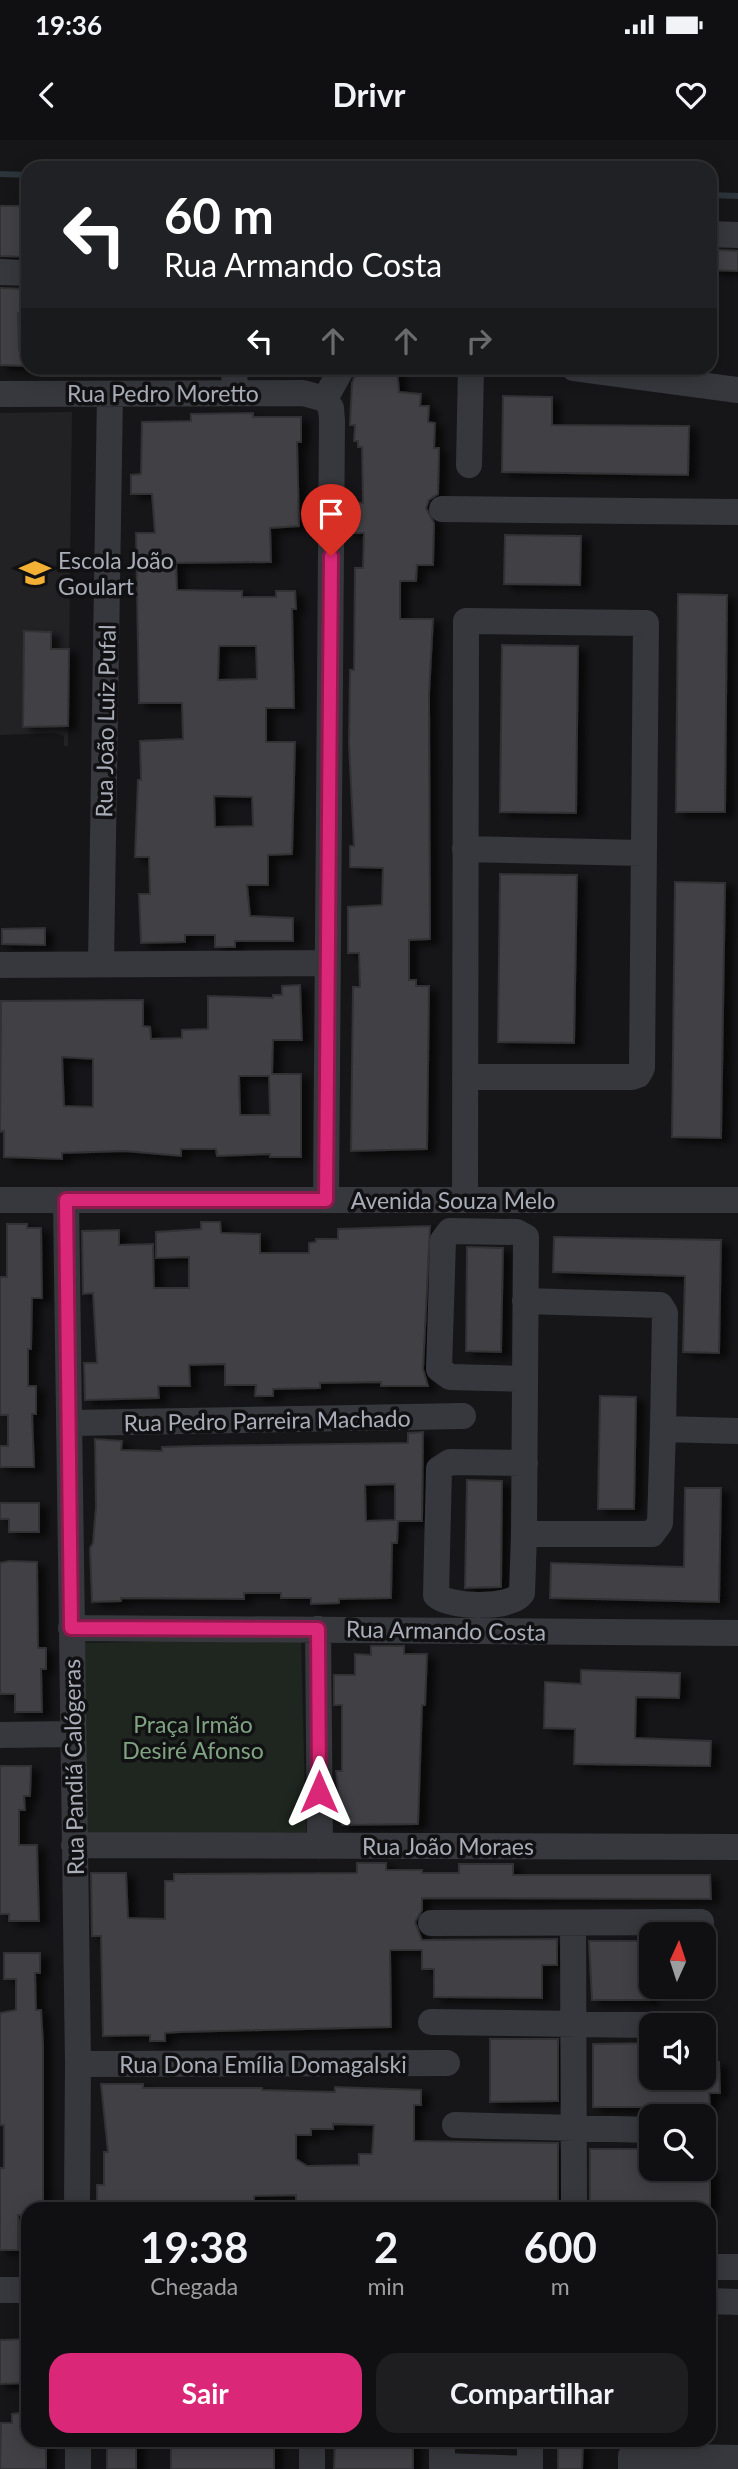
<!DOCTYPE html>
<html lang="pt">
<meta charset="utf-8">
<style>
:root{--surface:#101012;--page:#1e1e20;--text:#f1f3f6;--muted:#9c9d9f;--line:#303032;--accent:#db2777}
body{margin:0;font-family:Lato,sans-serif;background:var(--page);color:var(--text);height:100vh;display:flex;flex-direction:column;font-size:26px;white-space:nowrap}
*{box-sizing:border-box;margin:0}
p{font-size:23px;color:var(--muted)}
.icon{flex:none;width:38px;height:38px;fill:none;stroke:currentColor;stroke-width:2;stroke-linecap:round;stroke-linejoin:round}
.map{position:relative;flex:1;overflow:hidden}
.details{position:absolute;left:21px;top:2062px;width:695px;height:245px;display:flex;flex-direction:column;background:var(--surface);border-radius:21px;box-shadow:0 4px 18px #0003,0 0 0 2px var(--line)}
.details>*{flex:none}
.banner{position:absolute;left:21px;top:21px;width:696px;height:214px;border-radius:21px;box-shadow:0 4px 18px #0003,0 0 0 2px var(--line);background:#202124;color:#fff;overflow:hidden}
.needle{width:46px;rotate:3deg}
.fabs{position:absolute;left:639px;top:1782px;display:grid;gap:14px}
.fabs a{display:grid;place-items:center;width:77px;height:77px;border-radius:14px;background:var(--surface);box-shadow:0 4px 18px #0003,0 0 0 2px var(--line);font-size:35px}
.pin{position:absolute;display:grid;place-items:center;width:60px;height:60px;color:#fff;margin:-72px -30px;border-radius:50% 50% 50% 0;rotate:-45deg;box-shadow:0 0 7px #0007}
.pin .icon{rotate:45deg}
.me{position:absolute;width:77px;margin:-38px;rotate:0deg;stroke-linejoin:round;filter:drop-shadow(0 0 5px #0008)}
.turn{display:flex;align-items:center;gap:24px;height:147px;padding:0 28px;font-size:32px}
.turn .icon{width:91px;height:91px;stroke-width:2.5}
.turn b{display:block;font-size:49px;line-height:60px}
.lanes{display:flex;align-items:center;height:66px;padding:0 28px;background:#0003;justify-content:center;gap:35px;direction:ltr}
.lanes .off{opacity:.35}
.eta{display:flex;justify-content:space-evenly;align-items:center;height:119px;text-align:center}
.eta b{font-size:42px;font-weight:700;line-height:49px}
.cta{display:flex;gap:14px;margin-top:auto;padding:14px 28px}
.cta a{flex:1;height:80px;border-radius:21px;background:var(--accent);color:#fff;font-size:28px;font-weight:700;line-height:80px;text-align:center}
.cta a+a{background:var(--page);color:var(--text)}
.status{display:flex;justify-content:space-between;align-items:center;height:49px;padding:0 35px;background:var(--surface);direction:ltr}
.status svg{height:19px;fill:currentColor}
header{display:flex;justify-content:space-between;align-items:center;height:91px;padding:0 28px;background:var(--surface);font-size:32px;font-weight:700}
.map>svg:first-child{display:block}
.built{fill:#222225}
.green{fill:#1e261f}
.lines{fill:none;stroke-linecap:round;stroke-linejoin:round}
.stream{stroke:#2c353c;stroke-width:6}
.building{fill:#404145;stroke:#303034;stroke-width:2;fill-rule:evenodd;filter:url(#shadow)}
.minor{stroke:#37383d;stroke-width:26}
.route-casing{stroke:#8e194d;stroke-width:18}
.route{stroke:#db2777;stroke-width:12}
.labels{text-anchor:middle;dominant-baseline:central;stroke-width:7;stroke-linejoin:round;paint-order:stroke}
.street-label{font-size:23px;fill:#a8adb8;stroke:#111113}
.poi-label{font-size:23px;fill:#a8adb8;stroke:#111113;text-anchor:start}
.park-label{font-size:23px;fill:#7fa381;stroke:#111113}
</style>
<div class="status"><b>19:36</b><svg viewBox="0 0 49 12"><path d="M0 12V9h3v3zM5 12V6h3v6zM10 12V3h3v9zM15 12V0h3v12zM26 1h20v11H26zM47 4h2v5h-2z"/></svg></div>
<header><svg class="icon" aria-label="back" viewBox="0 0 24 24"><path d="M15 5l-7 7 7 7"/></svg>Drivr<svg class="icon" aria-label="heart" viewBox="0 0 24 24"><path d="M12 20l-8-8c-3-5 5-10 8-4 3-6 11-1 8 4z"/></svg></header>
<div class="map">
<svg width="738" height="2329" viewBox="0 0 738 2329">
<defs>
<filter id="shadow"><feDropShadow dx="8" dy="4.5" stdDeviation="3.5" flood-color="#0009"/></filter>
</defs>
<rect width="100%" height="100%" fill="#161618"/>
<!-- built -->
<path class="built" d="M72,272l-4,334h-4v-10l-9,-3 -55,2v-322z"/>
<!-- green -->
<path class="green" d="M301,1499l5,194 -222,3 -4,-193z"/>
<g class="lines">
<!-- stream -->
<path class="stream" d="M0,34l28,1
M710,55l28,1"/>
</g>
<!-- building -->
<path class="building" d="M0,66h28v51l-28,-1z
M718,110l20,1v20l-28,-1v-16h8z
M0,148l28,1v24h-10l1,37h7v16l-26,-1z
M358,228h39l2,24 22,2 -1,12h9l-1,16 7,1 -1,25h5l-1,46 -9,6 -3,8 8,15 -1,42h-16l-1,16h-16v38h33l-4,75 1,245 -21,1v40h7v6h13l-2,163 -76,2 2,-164h7l-1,-34h-11v-46l34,-2 1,-37 -33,-1v-21h4l-5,-102 1,-74h4l1,-102h8l1,-35h-17v-30h16l-1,-56h-4v-6h-4l1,-16h-5l2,-42z
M503,256l49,1v28l137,1 -1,49 -186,-3z
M253,273v4h48v25h-4l2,84 -29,2 1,34 -95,1 1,27 65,1v6h34v-6h19l1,18h-4l2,99h-28v34h29l-3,112 -24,1v30h-21l3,31 43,2v23h-58v6h-20v-12h-30v7l-44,1 -2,-49h11l-1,-37h-14l3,-77h3l-1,-39 43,-2 -1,-36h-43l-3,-170h19l-3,-39h-21v-19l10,-1 1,-52 49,-1v-7zM219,506h37l1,33 -39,1zM214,656l38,1 1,29 -38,1z
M505,395l76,1 -1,49 -76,-1z
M678,454l49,1 -2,217h-49z
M24,491l27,1v17h18l-1,77 -45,1z
M502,505l76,1 -2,167 -76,-1z
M500,734l77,1 -3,168 -76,-1z
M675,742l50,1 -4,255 -49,-1z
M45,788v17l-43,-1v-15z
M300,845l2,55h-29l-1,34h29v83h-31v-3l-53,2 -1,-7h-35v7l-56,-5 -63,2v6l-58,-2v-26l-4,1 1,-131 142,-1v26l7,1 1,12 31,-1v-8l26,-1v-33l65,2v-3h9v-9zM62,917l31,2v48l-29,-1zM239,936h30l1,39h-30z
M201,1082h19l1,11 39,1v19h49v-10l7,-1v-3h22v-10l92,-3 -7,143 5,17h-47v-4l-61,1v5l-47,1v7h-18l1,-11h-31v-21l-36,1 1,21h-32l1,12 -74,2 -1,-37h13l-4,-70 -10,1 -1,-63 37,-1v15l34,-1 1,44h35v-31l-33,1v-26l45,-3z
M7,1084h20v4h14l1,70h-10l-1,51h-3v37h8v28h-4l2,53h-34v-21h8v-31h-8v-138h7z
M554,1097l167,3 -2,113 -36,-1 2,-76 -132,-4z
M467,1107l36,1 -2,104 -35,-1z
M600,1256l36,1 -2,112h-36z
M423,1292l-1,89h-24l-1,22h-5l-1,55 -52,1v4l-28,1v-6h-30v-5h-37v6l-123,-1v3l-29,1 -2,-54 3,-5 3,-36 -1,-68 27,2 -1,9 41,1v-4l34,-1 212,-3v-10zM395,1344v36l-29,1 -1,-36z
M467,1340l35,1 -1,106 -36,1z
M685,1348h36l-2,114 -169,-4 1,-35 133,4z
M0,1363h39v29h-30v-13h-9z
M9,1421l28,1 1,86h8v21h-5l1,43h-27v-18h-15v-131z
M371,1506h33v8h23l-2,51h-3l-4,119 -76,1 -6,-54h6v-66h-8v-30h21v-21l16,1z
M581,1530l99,3 -1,25 -43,-1 -1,41 76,3 -1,25 -136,-2 1,-35 -31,-1 1,-46 36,2z
M0,1626h31l-1,30h-6l1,14h-6v35h18l2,76h-30v-7h-9z
M357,1723h29v7h36v3h37v-9h54v11h197l1,24 -289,-1v12l-7,12 7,18 135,-1v26h-15v33l-108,-1v-28h-12v-19h-32l1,77 -211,5 -15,1v8h-15v-6l-47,1 -2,-100h-9l-1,-63h35l2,45 37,1v-38h9v-7l183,-1z
M589,1801h62v59h-59z
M4,1813h36v20h-5l1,37h5l2,34v164h-15v7h-10v35h-18v-82h4v-43h-4v-112l16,-3v-31h-12z
M490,1899h68v62l-68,1z
M651,1903v34h53v-15h15l1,31h-11l1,14h-117v-63z
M101,1944h42v4h119v2l73,2v-5l86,3v15h-7v36l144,2v65h-262v-13l-42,1v12h-157v-23h7v-33h4zM333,1984l41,1 -2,29h-13v11l-52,1 -11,-7v-24h15v-6h22z
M590,2009h61v19h59v40h-120z
M28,2199v44l-28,1v-44z
M28,2272v28h18v29h-46l1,-46h11v-9z
M107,2300h29v29h-29z
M171,2300h103v29h-103z
M335,2300h78v29h-79z
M558,2304h25l-1,25h-24z"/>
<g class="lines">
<!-- minor -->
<path class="minor" d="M710,94l28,1
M0,132l28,1
M234,228l1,25
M574,228l164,22
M0,254l303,-1 22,6
M325,259l6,9 1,13 -6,779
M325,259l17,-31
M469,325l2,-97
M442,369l296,3
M465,709l177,4
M101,824l9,-570
M0,825l327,-2
M0,1060h738
M66,1060l12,864 -1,144
M465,1060l1,-579 180,2 -4,445 -4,7 -6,2h-167
M525,1161l135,4 5,8 -2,116
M525,1239l-75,-2 -11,-8 4,-129 7,-9 67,1 9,5 -2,297h128l8,-11 3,-94 75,2
M70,1283l393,-7
M524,1394l-2,59c-9,16 -73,15 -86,2l3,-126 11,-7 75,1
M71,1488l667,5
M318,1489l2,217
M0,1595l72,-1
M74,1705l664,2
M431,1783l270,-1
M573,1783l1,285
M431,1882l220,3
M78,1924l369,-1
M455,1985l196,5
M709,2127h29
M0,2150h28
M709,2161l29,1
M78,2300v29
M442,2300v26l88,3
M530,2328v-28
M312,2329v-29
M631,2329v-13l107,2"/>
</g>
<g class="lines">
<!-- route casing -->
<g class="route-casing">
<path id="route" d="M319,1652l-1,-163 -247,-1 -5,-428h260l5,-644"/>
</g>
<!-- route -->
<use href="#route" class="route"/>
</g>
<!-- icons -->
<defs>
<g id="school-bare" transform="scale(2.415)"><path d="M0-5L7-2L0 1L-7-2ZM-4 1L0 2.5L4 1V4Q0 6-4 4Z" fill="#f2b134" stroke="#111113" stroke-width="2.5" paint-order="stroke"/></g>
</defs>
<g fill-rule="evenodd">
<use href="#school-bare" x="35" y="433"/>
</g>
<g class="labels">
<!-- street labels -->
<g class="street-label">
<text x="163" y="253">Rua Pedro Moretto</text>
<text transform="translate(105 581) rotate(-89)">Rua João Luiz Pufal</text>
<text x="453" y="1060">Avenida Souza Melo</text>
<text transform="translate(267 1280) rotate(-1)">Rua Pedro Parreira Machado</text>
<text transform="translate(446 1490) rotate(1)">Rua Armando Costa</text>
<text transform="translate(73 1627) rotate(-91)">Rua Pandiá Calógeras</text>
<text x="448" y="1706">Rua João Moraes</text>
<text x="263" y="1924">Rua Dona Emília Domagalski</text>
</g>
<!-- poi labels -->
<g class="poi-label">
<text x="58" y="420">Escola João<tspan x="58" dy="26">Goulart</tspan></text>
</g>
<!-- park labels -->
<g class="park-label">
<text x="193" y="1584">Praça Irmão<tspan x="193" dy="26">Desiré Afonso</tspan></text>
</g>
</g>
</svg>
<div class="fabs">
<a><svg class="needle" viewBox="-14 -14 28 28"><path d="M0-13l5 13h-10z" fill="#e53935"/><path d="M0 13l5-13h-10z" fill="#9c9d9f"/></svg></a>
<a><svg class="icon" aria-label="sound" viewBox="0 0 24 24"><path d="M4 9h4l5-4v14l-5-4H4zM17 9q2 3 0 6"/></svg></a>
<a><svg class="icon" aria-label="search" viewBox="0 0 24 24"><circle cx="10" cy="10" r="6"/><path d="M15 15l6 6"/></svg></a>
</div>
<div class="pin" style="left:331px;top:416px;background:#d93025"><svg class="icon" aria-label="arrive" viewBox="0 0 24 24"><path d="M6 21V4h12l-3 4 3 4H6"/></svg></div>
<svg class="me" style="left:319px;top:1652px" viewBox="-20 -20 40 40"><path d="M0-17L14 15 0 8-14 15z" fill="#db2777" stroke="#fff" stroke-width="4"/></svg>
<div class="banner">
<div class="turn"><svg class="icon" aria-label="left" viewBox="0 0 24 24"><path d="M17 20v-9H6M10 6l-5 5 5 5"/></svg><div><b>60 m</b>Rua Armando Costa</div></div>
<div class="lanes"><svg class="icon" aria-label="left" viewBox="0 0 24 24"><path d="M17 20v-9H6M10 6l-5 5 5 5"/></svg><svg class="icon off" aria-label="ahead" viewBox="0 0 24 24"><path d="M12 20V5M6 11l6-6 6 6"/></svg><svg class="icon off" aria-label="ahead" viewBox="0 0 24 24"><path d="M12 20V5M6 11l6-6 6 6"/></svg><svg class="icon off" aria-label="right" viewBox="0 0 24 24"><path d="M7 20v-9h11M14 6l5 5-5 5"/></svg></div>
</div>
<section class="details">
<div class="eta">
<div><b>19:38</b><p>Chegada</p></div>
<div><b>2</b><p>min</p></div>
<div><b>600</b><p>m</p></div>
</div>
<div class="cta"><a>Sair</a><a>Compartilhar</a></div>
</section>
</div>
